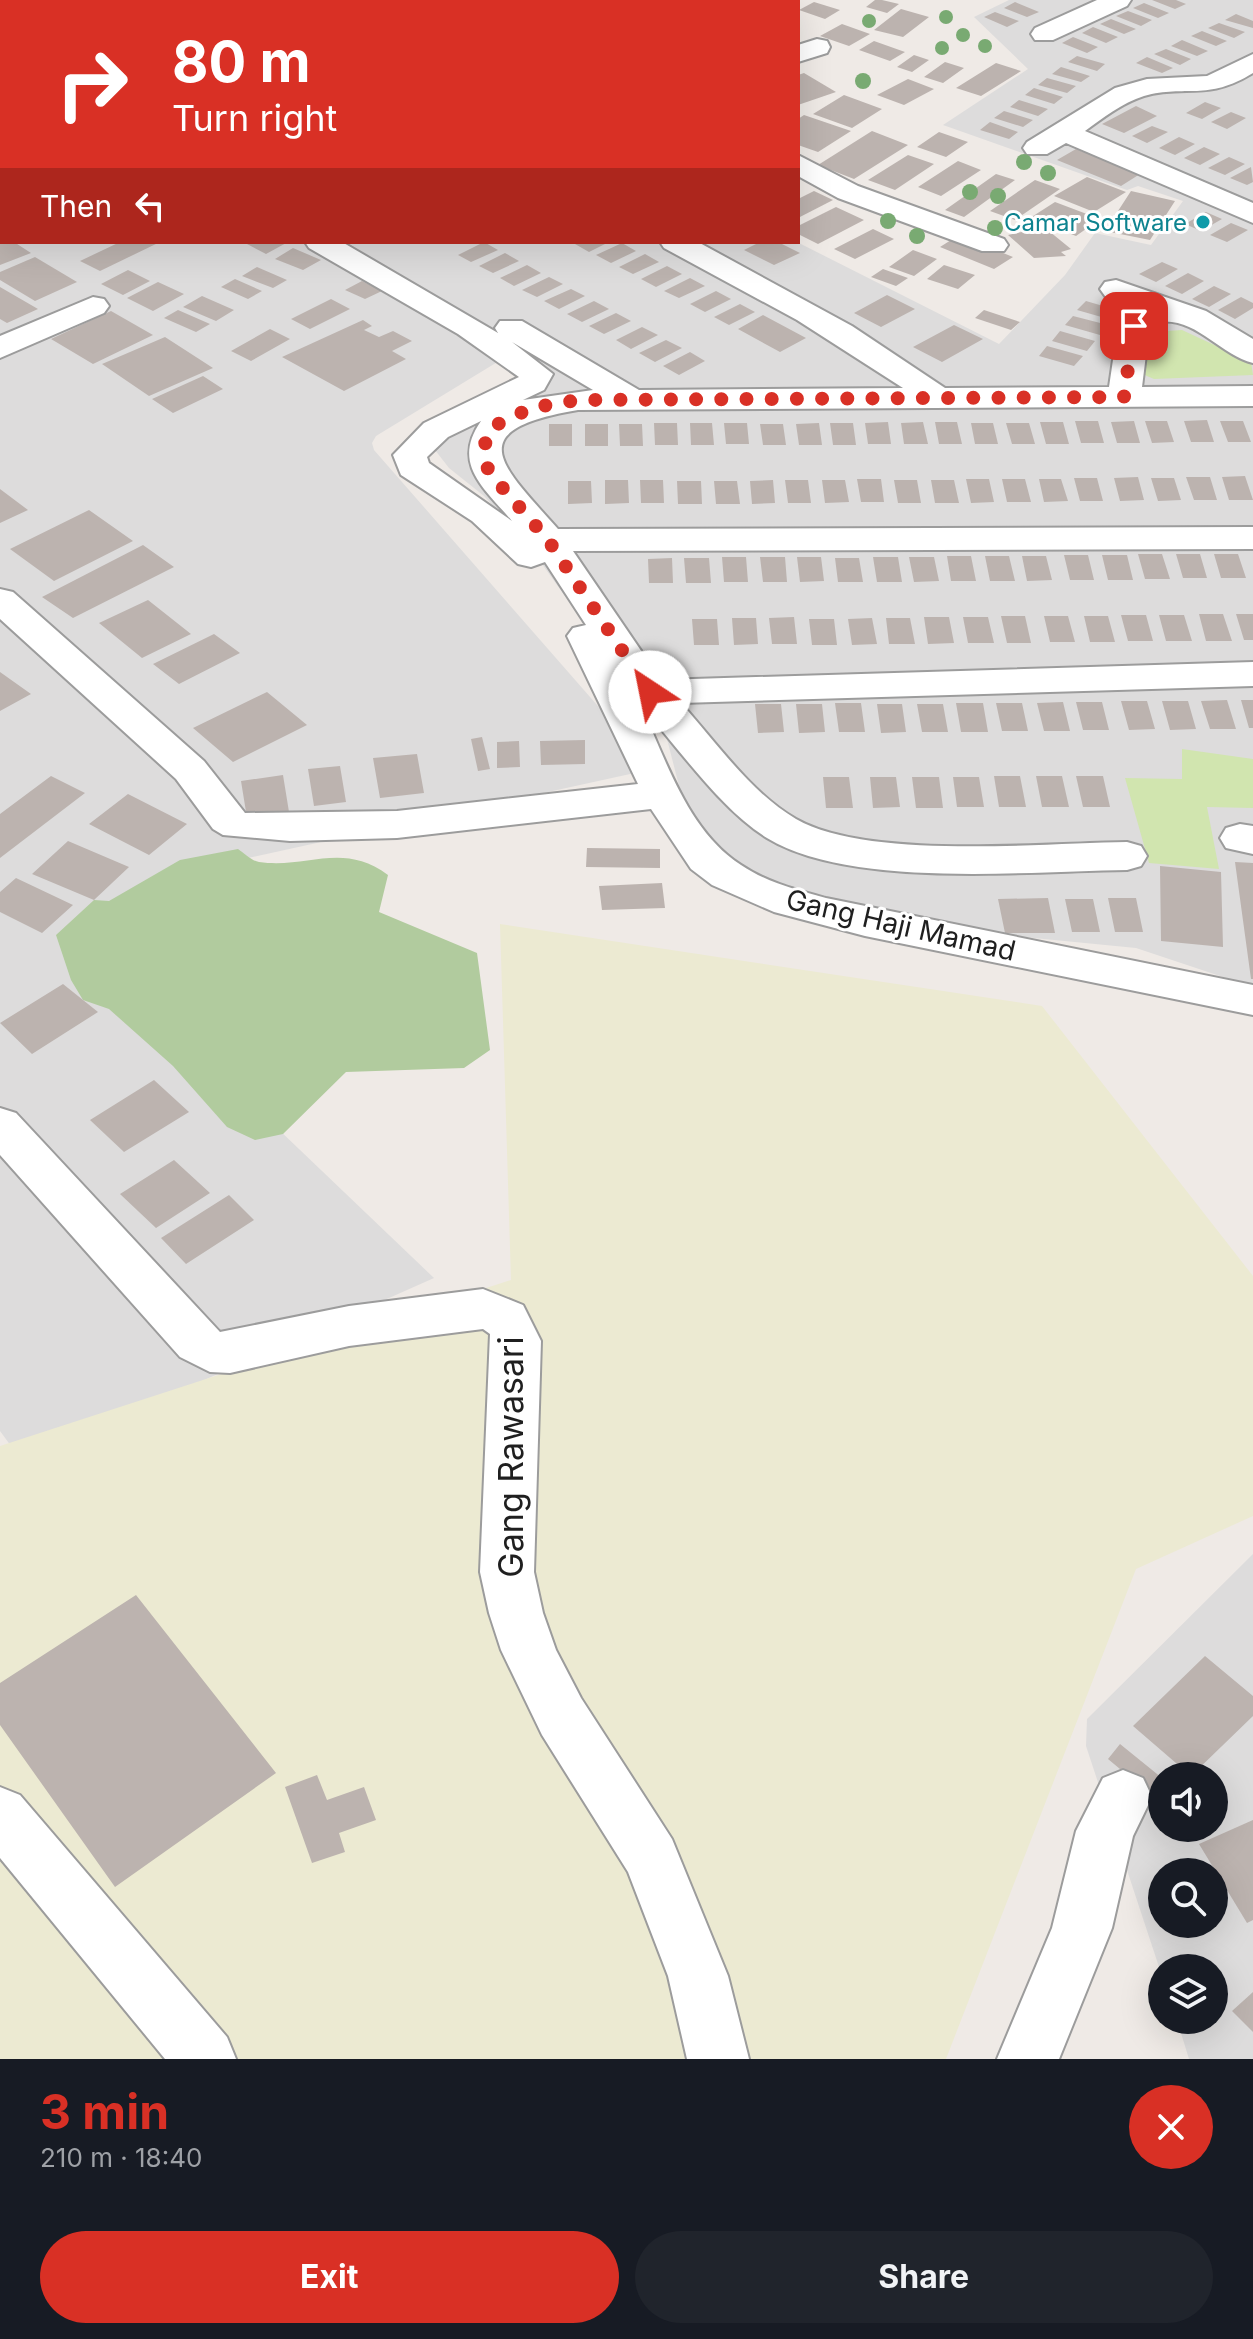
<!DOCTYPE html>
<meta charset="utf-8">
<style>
:root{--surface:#171b24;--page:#20242c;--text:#f1f3f6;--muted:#9ea1a6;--accent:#d93025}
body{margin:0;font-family:Inter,sans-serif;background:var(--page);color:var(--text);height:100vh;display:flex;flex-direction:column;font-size:30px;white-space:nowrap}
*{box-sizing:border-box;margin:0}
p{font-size:26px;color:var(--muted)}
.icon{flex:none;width:44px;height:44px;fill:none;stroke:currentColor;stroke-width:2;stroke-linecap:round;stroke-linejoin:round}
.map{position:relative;height:2059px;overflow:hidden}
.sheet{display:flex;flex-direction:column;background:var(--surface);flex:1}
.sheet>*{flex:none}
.hud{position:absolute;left:0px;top:0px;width:800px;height:244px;box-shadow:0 8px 32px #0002;background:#d93025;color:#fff;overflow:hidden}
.controls{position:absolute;left:1148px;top:1762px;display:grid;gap:16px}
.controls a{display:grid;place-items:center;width:80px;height:80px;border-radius:50%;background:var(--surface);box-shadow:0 8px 32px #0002;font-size:40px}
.pin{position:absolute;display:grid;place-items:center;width:68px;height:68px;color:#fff;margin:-34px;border-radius:16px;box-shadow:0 4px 12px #0006}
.me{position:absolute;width:88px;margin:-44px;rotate:326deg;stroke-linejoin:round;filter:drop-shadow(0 0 6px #0008)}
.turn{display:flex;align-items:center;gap:28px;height:168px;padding:0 40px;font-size:36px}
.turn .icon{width:104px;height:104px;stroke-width:2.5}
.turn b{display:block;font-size:56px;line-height:68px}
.then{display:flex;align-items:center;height:76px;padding:0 40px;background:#0003;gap:16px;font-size:30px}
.round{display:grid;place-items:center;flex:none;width:84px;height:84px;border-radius:42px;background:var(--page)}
.overview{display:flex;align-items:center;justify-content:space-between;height:136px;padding:0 40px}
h1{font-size:48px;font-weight:700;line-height:60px;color:var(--accent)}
.cta{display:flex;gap:16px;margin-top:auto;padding:16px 40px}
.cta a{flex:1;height:92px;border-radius:48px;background:var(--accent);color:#fff;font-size:32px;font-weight:700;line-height:92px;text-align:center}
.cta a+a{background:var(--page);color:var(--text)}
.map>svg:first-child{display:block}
.residential{fill:#dddcdc;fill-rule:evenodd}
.farmland{fill:#ecead2}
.grass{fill:#d1e5af}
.forest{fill:#b1cb9e}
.building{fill:#bcb3af}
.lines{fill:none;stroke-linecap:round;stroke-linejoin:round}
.minor-casing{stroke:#9c9c9c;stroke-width:4}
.secondary-casing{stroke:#6e6b0e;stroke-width:4}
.minor{fill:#fff;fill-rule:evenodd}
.secondary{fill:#f4f0be;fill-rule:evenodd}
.tree{fill:#79aa72}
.route{stroke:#d93025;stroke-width:14;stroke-dasharray:0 25.2}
.culture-dot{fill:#0f9aa8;stroke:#fff;stroke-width:3}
.labels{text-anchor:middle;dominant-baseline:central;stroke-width:6;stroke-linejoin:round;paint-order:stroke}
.far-culture-label{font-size:24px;fill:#0d838f;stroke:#fff;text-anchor:end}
.street-label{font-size:28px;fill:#1f1f1f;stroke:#fff}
.near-street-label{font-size:34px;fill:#1f1f1f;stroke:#fff}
</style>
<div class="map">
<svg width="1253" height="2059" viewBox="0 0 1253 2059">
<rect width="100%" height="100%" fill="#efeae6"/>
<!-- residential -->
<path class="residential" d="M1009,0h244v987l-117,-39 -134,-13 -131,-23 -90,-26 -52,-28 -43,-45 -19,-74 -140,-196 -43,-47 -35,-28 -21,-27 94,-59 9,-23 -184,-117h450l202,102 66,-69 30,-42 56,12 32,-44 -45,-15 -11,4 -184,-65 85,-56 -54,-52z
M0,37l2,205h314l183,119 -123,75 -4,7 2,7 279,319 -455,100 -99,89 335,320 -412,183 -22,-30z
M1253,1554v505h-64l-12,-39h37v-52h-52v8l-76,-230 1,-27zM1162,1776h52v52h-52zM1162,1872h52v52h-52z"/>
<!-- farmland -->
<path class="farmland" d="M500,924l542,82 211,270v240l-117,53 -190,490h-946v-613l511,-166z"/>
<!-- grass -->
<path class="grass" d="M1182,330l69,32 2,13 -99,4 -19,-8 32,-40z
M1182,749l71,10v49l-46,-1 12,62 -70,-6 -24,-85 57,1z"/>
<!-- forest -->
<path class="forest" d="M238,849c6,4 14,12 21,13 49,7 83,-21 129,13l-9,37 98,41 13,97 -26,18 -118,4 -63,62 -28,6 -28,-13 -54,-61 -64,-57 -26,-9 -12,-20 -15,-45 38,-35 15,1 71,-41z"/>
<!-- building -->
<path class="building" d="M875,0h7l17,4 -12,9 -21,-6z
M1152,0h24l10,4 -11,5z
M814,2l26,8 -15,9 -26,-9z
M1015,2l24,10 -12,5 -23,-9z
M1144,3l25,10 -11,5 -25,-10z
M901,9l28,8 -26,20 -29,-7z
M1128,11l24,9 -11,6 -25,-10z
M995,12l24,9 -12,6 -23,-10z
M1236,14l17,7v7l-28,-8z
M1111,19l25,10 -12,5 -24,-10z
M1219,23l26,9 -11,6 -26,-10z
M842,24l28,10 -21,12 -29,-10z
M1093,27l25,10 -12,6 -24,-10z
M1202,31l25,10 -11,5 -25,-10z
M1073,37l25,10 -11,6 -25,-10z
M1182,40l26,11 -11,5 -26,-10z
M874,41l31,11 -15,9 -31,-11z
M1166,49l25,10 -11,6 -26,-11z
M914,55l15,5 -17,12 -15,-5z
M1077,56l28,8 -8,7 -29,-9z
M1147,57l26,11 -11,5 -26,-10z
M945,62l19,6 -21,15 -19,-6z
M996,63l25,8 -40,25 -25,-8z
M1061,67l29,9 -9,6 -29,-8z
M804,73l32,19 -38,13v-30z
M1047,78l29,8 -9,7 -29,-8z
M908,79l26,10 -30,16 -27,-10z
M1034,88l29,9 -9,7 -29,-9z
M844,95l38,14 -30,19 -39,-14z
M1019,100l29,9 -10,7 -28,-9z
M1205,102l16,6 -19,11 -16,-6z
M1136,106l21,10 -33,17 -22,-9z
M1004,111l29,9 -10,7 -29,-9z
M1231,112l15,6 -19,11 -16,-7z
M804,115l47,16 -33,21 -20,-7v-26z
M990,122l28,10 -9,7 -29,-9z
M1152,126l16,6 -21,11 -15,-7z
M872,131l36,14 -54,34 -36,-14z
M939,132l29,10 -22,15 -29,-10z
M1179,137l16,7 -20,11 -16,-7z
M1204,147l16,7 -20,11 -16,-7z
M1076,149l64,25 -19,12 -64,-26z
M908,155l26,9 -39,26 -27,-10z
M1229,157l16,7 -20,11 -17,-7z
M958,161l23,9 -40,26 -23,-9z
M1251,167l2,15 -6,3 -17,-7z
M996,174l19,6 -51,37 -19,-7z
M1087,177l39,15 -32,20 -40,-16z
M1035,180l25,9 -45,31 -25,-9z
M814,191l19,9 -35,18v-19z
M1131,191l44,10 -25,39 -45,-9z
M1055,202l45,17 -24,17 -46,-18z
M836,207l28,13 -46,24 -20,-10v-8z
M1206,212l16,7 -21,12 -16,-7z
M1231,223l17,7 -21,12 -17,-7z
M1044,227l27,22 -10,3 5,4 -32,2 -26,-23z
M873,229l21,10 -39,20 -21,-10z
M959,235l54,22 -19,12 -54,-22z
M0,242h14l17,11 -31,12z
M120,242h40l-60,29 -20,-10z
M251,242h37l-22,12 -19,-10z
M484,242l14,8 -27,12 -13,-7z
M579,242h30l-20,10 -14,-8z
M760,242h18l22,11 -26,12 -30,-15z
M622,243l14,8 -25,12 -15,-8z
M293,248l28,12 -18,10 -28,-11z
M913,250l24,9 -23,17 -25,-9z
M505,253l14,8 -26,12 -14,-7z
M645,254l14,8 -26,12 -14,-7z
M35,257l42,25 -42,19 -35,-21v-8z
M1162,262l16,7 -22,13 -17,-8z
M527,265l14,8 -27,13 -14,-8z
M944,265l31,10 -17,14 -31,-10z
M667,266l15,8 -26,13 -15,-8z
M257,267l30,13 -14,8 -31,-12z
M883,269l25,9 -12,8 -25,-9z
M128,270l22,11 -27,14 -22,-11z
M1188,273l16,8 -22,13 -17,-8z
M549,277l14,7 -26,13 -15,-7z
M690,278l15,8 -26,12 -15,-7z
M235,279l27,12 -14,8 -27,-12z
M362,281l20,10 -17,8 -20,-9z
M158,282l26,12 -31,17 -26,-13z
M1214,286l17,8 -22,13 -17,-8z
M0,287l38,22 -31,14 -7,-4z
M571,289l14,7 -26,13 -15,-8z
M716,291l15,8 -26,13 -15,-8z
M887,295l28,14 -34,18 -27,-14z
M202,296l32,14 -18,11 -33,-14z
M1241,297l12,6v5l-18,11 -17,-9z
M331,299l19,10 -40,20 -19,-10z
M594,301l15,8 -27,13 -15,-8z
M1086,301l34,10 -8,9 -35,-10z
M740,304l15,8 -26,13 -15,-8z
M178,310l32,14 -14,8 -32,-14z
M984,310l36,12 -9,8 -36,-12z
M111,311l42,24 -60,29 -42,-25z
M616,313l15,8 -27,13 -15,-8z
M763,315l43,23 -26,14 -42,-23z
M1073,316l35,9 -8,10 -35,-10z
M363,320l9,6 -8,4 15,7 14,-6 19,10 -20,10 14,8 -62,32 -62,-34z
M954,325l29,14 -41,23 -29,-15z
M642,327l16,8 -27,14 -15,-9z
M270,329l20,10 -39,22 -20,-10z
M1060,331l35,10 -8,10 -35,-10z
M165,337l48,31 -64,28 -47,-32z
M666,340l16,8 -27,14 -16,-9z
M1047,346l36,10 -9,10 -35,-10z
M690,352l15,9 -26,14 -16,-9z
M203,376l20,13 -50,24 -21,-14z
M1207,420l7,22h-23l-7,-21z
M1075,421h23l6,22h-23z
M1134,421l6,22h-23l-6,-21z
M1145,421h22l7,21 -22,1z
M1220,421h23l8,21h-23z
M888,422l3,22h-23l-3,-21z
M923,422l5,22h-24l-3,-21z
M935,422h22l5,22h-23z
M1040,422h23l6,22h-23z
M654,423h23l1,22h-23z
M690,423h22l2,22h-23z
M724,423h23l2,21h-23z
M819,423l3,22h-23l-3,-21z
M830,423h23l3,22h-23z
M971,423h22l5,21h-23z
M1006,423h23l6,21h-23z
M549,424h23v22h-23z
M585,424h23v22h-23z
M619,424h23l1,22h-23z
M760,424h23l3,21h-23z
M1245,476l8,24h-24l-7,-23z
M1138,477l6,23 -24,1 -6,-23z
M1186,477h24l7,23h-23z
M1074,478h23l6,23h-23z
M1151,478h23l7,22 -23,1z
M857,479h24l3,23h-23z
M966,479h23l5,23 -23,1z
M1002,479h23l6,23h-24z
M1039,479h22l7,22 -24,1z
M605,480h23l1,23 -24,1z
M640,480h23l1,23h-23z
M773,480l2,23 -23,1 -2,-23z
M785,480h23l3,23h-23z
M822,480h23l4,22 -24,1z
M894,480h23l4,23h-23z
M931,480h23l5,23h-24z
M568,481h23l1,22 -24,1z
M677,481h24l1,23h-24z
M714,481h23l3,23h-24z
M0,489l28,21 -28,13z
M89,510l44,31 -79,40 -44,-32z
M143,545l31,22 -101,51 -31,-21z
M1138,554h24l8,25h-25z
M1176,554h24l7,24h-24z
M1214,554h24l8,24h-25z
M1064,555h24l6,25h-24z
M1102,555h25l6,25h-25z
M947,556h24l5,25h-25z
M985,556h24l6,25h-25z
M1022,556h24l6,24 -25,1z
M722,557h24l2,25h-24z
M760,557h25l2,25h-24z
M797,557h24l3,24 -24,1z
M873,557h25l4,25h-25z
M909,557h25l5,24 -25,1z
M672,558l1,25h-24l-1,-24z
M684,558h25l2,25h-25z
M835,558h24l4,24h-25z
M148,600l43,34 -49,24 -43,-35z
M1199,614h24l9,27h-26z
M1236,614h17v26h-9z
M1121,615h25l7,26h-25z
M1159,615h25l8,26h-26z
M1001,616h24l6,27h-24z
M1044,616h24l7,26h-25z
M1084,616h24l7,26h-25z
M794,617l3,27h-25l-3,-26z
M924,617h25l5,26 -26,1z
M963,617h25l6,26h-26z
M732,618h24l2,26 -24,1z
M872,618l5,26 -25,1 -4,-26z
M886,618h24l5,26h-26z
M692,619h25l2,26h-25z
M809,619h25l3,26h-25z
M214,634l26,19 -61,31 -26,-20z
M0,672l31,22 -31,17z
M267,692l40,33 -74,37 -40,-34z
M1227,700l9,29h-26l-9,-28z
M1241,700h12v28h-4z
M1121,701h26l8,28 -26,1z
M1162,701h26l8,28 -26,1z
M1063,702l7,29h-26l-7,-28z
M1076,702h26l7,28h-26z
M835,703h26l4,29h-26z
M956,703h27l5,29h-27z
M996,703h26l6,28h-26z
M755,704h26l3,28 -26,1z
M796,704h26l3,28 -26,1z
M877,704h25l4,28 -25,1z
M917,704h26l5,28h-26z
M482,737l8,32 -12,2 -7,-32z
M585,740v24l-44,1 -1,-24z
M519,741l1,26 -23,1v-26z
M417,754l7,39 -44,5 -7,-40z
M340,766l6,36 -32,4 -6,-37z
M283,775l6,37 -42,6 -6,-37z
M51,776l34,17 -85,65v-44z
M994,776h26l6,31h-27z
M1036,776h26l7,31h-27z
M1076,776h27l7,31h-27z
M823,777h26l4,31h-27z
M870,777h26l4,30 -27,1z
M912,777h27l4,31h-27z
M953,777h26l5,30h-27z
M128,794l59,30 -38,31 -60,-31z
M68,841l61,26 -35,33 -62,-26z
M587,848l73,1v19l-74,-1z
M1235,862l18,1v116h-2z
M1160,866l61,6 2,75 -62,-6z
M16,878l57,27 -31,28 -42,-21v-20z
M662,883l3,25 -63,2 -3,-24z
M1048,898l7,35h-50l-7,-34z
M1108,898h28l7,34h-28z
M1065,899h28l7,33h-28z
M63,984l35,28 -66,42 -32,-31z
M154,1080l35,32 -65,40 -34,-32z
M174,1160l36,33 -54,35 -36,-34z
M229,1195l25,25 -68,44 -25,-26z
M136,1595l140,178 -161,114 -115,-162v-42z
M1205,1656l48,40v20l-62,60 -58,-50z
M1120,1744l42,34v26l-54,-45z
M317,1775l10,25 37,-13 12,33 -37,13 6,19 -33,11 -27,-76z
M1253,1820v100l-6,3 -48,-79z
M1253,1992v40l-21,-21z"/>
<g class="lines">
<!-- minor casing -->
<g class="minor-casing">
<path id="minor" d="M551,0h28l1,2h-28z
M1097,0h34l-4,6 -74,34h-18l-4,-6 4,-6z
M817,39l10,2 3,6 -3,6 -29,9v-17z
M1253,54v19c-47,29 -66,11 -109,23 -22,7 -41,22 -59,35l168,72v20l-187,-80 -19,11h-20l-4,-6 4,-6 88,-54 32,-9 60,-3z
M798,155l60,31 146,53 4,6 -4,6h-22l-144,-53 -40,-22z
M305,242h37l156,91 -3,-5 5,-7h22l117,69 264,-2 -106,-68 -133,-72 -4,-6h38l154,84 93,62 164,-1 9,-61 19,-17 -32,-13 -5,-7 5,-7 11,-2 90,31 47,28v24c-33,-8 -57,-46 -94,-41l-10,8 -7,57 111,-1v20l-675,4c-118,20 -78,54 -20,119l695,-2v22l-680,2 88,129 592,-18v24l-572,17c35,39 70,90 115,116 71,41 246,24 331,23l14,4 6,10 -6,10 -14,4c-98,1 -277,19 -360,-32 -47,-29 -89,-91 -126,-132 25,54 47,125 100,159 25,17 56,25 85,33l427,87v30l-388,-79 -91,-24 -62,-27 -21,-16 -40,-60 -254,29 -107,3 -67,-6 -10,-6 -37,-50 -176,-160v-30l13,3 191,169 41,52 152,-2 241,-27 -71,-148 6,-8 13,-3 -41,-63 -14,5 -13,-3 -46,-43 -71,-46 -8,-20 31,-32 95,-46 -61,-43 -149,-86zM512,342l81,48 -70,10 21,-10 9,-16zM481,421c-30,43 3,67 31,100l-83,-58 -2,-6 21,-20z
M93,297l11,2 5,7 -5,7 -104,45v-22z
M1240,824l13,2v28l-27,-6 -6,-10 6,-10z
M0,1108l16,5 204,219 129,-26 134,-17 40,16 18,36 -7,231 9,41 13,37 25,48 91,141 56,137 21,83h-62l-19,-83 -40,-104 -86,-137 -41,-85 -12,-37 -9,-41 10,-238 -7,-5 -134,17 -119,27 -20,-1 -30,-15 -180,-202z
M1123,1770l20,8 9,19 -19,39 -21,92 -53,131h-62l55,-131 24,-97 27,-53z
M0,1787l20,8 207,242 9,22h-71l-165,-201z"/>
</g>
<!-- secondary casing -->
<g class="secondary-casing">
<path id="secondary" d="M290,0h31l-32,2z
M2,119v18l-2,1v-18z"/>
</g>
<!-- minor -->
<use href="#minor" class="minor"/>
<!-- secondary -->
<use href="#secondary" class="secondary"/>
</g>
<!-- trees -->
<g class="tree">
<circle cx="946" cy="17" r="7"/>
<circle cx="869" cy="21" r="7"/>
<circle cx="963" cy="35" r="7"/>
<circle cx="985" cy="46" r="7"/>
<circle cx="942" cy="48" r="7"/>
<circle cx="863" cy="81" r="8"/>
<circle cx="1024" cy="162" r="8"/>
<circle cx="1048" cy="173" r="8"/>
<circle cx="970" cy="192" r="8"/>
<circle cx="998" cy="196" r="8"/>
<circle cx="888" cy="221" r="8"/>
<circle cx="995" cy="228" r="8"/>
<circle cx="917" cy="236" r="8"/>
</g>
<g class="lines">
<!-- route -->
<path class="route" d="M650,692l-102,-152 -60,-69 -3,-31 9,-14 37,-18 47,-8 546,-3 10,-71"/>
</g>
<!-- markers -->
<circle class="culture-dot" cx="1203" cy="222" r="8"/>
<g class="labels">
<!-- far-culture labels -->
<g class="far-culture-label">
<text x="1187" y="222">Camar Software</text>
</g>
<!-- street labels -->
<g class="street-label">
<text transform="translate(901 925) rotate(13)">Gang Haji Mamad</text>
</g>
<!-- near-street labels -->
<g class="near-street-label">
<text transform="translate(510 1457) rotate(-90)">Gang Rawasari</text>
</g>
</g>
</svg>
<div class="controls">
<a><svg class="icon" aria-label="sound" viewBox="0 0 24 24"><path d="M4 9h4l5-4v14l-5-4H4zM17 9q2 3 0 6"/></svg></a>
<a><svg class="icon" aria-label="search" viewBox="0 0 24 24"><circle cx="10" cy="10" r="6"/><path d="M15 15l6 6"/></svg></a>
<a><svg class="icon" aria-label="layers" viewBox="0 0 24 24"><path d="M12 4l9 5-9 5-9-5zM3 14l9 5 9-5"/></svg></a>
</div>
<div class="pin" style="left:1134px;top:326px;background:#d93025"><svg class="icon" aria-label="arrive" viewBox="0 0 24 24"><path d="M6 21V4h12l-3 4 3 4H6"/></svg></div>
<svg class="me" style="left:650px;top:692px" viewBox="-20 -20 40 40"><circle r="19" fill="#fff"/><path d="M0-13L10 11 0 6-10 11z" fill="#d93025"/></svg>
<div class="hud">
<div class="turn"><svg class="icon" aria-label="right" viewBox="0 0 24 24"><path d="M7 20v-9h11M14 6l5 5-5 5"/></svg><div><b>80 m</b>Turn right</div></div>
<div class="then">Then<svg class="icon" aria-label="left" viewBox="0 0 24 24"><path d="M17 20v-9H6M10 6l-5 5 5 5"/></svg></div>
</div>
</div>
<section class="sheet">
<div class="overview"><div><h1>3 min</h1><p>210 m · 18:40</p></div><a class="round" style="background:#d93025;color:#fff"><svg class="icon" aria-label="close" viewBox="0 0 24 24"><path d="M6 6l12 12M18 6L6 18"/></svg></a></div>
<div class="cta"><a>Exit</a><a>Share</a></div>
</section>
